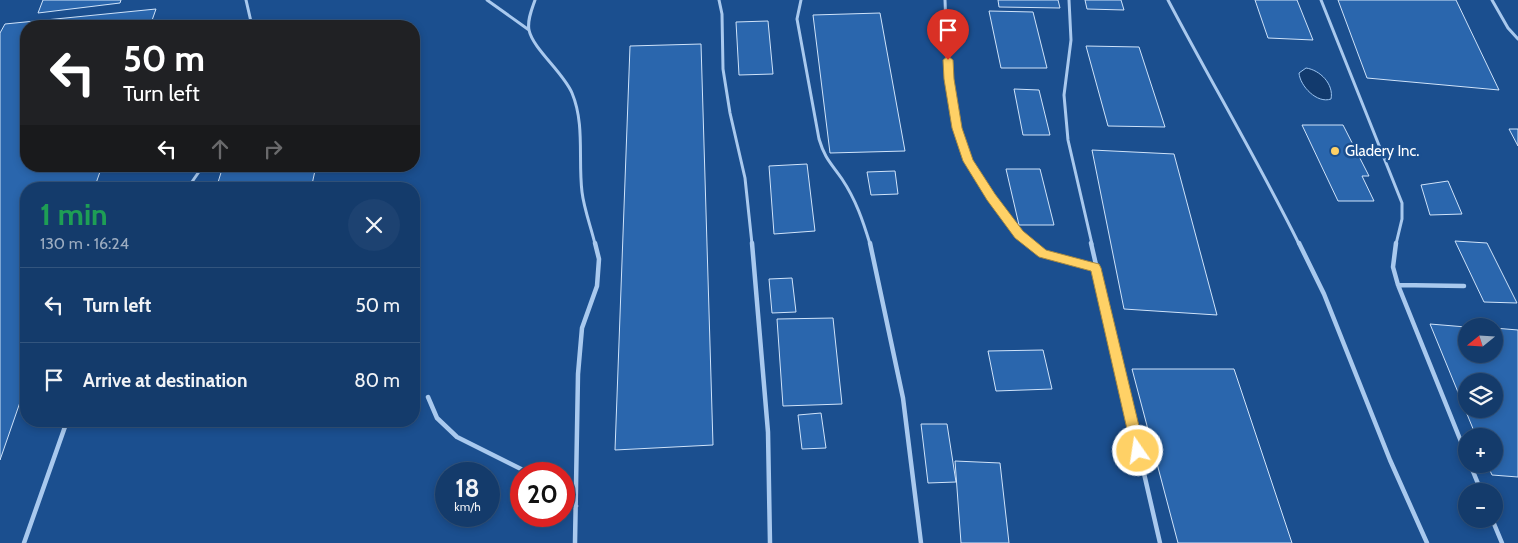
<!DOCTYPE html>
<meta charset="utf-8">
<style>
:root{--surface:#143b6b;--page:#1d4271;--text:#f1f3f6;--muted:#9dadc1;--line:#33557e}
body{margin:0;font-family:Cabin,sans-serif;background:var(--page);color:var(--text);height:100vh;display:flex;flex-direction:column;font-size:19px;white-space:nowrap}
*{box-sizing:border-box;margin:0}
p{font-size:16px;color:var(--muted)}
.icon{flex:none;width:28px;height:28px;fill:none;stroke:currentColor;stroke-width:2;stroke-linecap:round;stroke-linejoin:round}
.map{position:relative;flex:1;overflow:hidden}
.sheet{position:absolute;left:20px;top:182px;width:400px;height:245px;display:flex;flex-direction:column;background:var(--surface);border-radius:20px;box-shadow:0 2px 8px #0003,0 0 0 1px var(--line)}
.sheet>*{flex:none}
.hud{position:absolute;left:20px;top:20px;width:400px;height:152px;border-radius:20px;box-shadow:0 2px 8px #0003,0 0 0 1px var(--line);background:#202124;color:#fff;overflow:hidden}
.needle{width:32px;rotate:252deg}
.fabs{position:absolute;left:1458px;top:318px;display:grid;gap:10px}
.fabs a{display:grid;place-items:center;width:45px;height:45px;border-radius:50%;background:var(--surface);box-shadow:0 2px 8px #0003,0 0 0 1px var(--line);font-size:25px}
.speed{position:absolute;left:435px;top:462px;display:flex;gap:10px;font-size:25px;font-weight:700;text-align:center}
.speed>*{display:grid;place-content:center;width:65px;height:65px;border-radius:50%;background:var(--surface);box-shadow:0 2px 8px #0003,0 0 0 1px var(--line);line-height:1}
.speed small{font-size:12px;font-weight:400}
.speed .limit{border:8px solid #d22;background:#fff;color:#111}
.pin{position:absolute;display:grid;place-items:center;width:42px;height:42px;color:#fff;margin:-51px -21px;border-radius:50% 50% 50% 0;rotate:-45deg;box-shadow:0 0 5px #0007}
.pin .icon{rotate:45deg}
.me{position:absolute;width:55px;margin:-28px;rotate:347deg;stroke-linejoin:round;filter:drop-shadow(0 0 4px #0008)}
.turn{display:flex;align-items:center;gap:18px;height:105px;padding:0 20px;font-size:22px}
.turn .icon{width:65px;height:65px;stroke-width:2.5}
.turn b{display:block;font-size:35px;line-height:42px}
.lanes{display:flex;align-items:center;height:48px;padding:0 20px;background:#0003;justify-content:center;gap:25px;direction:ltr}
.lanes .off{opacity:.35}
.round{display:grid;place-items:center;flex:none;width:52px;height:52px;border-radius:26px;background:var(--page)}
.headline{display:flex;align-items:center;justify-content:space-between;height:85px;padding:0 20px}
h1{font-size:30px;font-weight:700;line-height:38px;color:#1e9e55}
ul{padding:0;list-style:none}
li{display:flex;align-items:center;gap:15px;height:75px;padding:0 20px;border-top:1px solid var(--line)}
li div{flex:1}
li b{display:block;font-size:19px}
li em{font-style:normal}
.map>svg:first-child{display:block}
.water{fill:#123a6d;stroke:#9cc4f0}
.building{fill:#2a66ad;stroke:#cfe3fa;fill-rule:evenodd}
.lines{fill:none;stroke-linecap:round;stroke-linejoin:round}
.service-far1{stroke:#a9c9ee;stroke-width:3}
.service{stroke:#a9c9ee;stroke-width:4.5}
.route{fill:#ffd166;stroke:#a68842}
.poi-dot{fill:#ffd166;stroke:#1b4f8f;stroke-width:2}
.labels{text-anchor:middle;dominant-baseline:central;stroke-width:5;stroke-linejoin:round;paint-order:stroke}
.poi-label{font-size:15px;fill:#fff;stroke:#1b4f8f;text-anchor:start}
</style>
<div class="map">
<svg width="1518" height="543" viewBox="0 0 1518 543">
<rect width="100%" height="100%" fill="#1b4f8f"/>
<!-- water -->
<path class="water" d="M1306,68c14,2 28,16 25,31 -14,5 -31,-13 -32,-26z"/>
<!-- building -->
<path class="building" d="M43,0h78l-1,3 -82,10z
M998,0h60l2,8 -61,-1z
M1085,0h36l3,10 -37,-1z
M1255,0h42l16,40 -45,-2z
M1338,0h118l43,90 -132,-12z
M156,9l-6,17h-124v140h76l-8,23h-68v196l-26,75v-427l5,-9z
M989,11l44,1 14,56h-46z
M880,13l25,138 -75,2 -17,-138z
M768,21l5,53 -34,1 -3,-53z
M701,44l12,401 -98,5 15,-404z
M1086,46l53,1 26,80 -57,-1z
M1014,89l25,1 11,45h-27z
M1302,125h41l26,51h-7l12,25h-36z
M1509,129h9v17z
M1092,150l82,4 43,161 -93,-6z
M807,164l8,67 -41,3 -5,-68z
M223,166h93l-5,23h-95z
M1006,169h34l14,56h-35z
M895,171l3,23 -27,1 -4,-23z
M1448,181l14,33 -32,1 -9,-30z
M1455,241l32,2 30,60 -33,-1z
M792,278l4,34 -24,1 -3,-34z
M833,318l9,86 -59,2 -6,-87z
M1430,324l36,3v27h28v-26l24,2v147l-26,-2 -5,-11h7v-28h-18zM1466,381h28v28h-28z
M1043,350l9,39 -56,2 -8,-40z
M1132,369h102l58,174h-114z
M821,413l5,35 -24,1 -4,-34z
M921,424h26l9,58 -28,1z
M955,461l45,2 9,80h-48z"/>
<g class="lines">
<!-- service-far1 -->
<path class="service-far1" d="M246,0l6,26
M487,0l42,30
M535,0c-3,9 -8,20 -6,30 4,19 34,42 43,63 13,31 6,66 10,99 2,17 9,35 13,52
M719,0l3,14 1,55 7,44 15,65 7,66
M801,0l-4,19 22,120c6,20 12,24 23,40 14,21 21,42 28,65
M945,0c2,48 1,120 24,162 14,26 33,49 50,73l11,9
M1069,0l2,40 -7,55 4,45 24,104
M1168,0c43,82 90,161 131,244
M1321,0l81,203v16l-6,25
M1492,0l16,28 10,11
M187,189l16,-23"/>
<!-- service -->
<path class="service" d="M752,243l16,189 2,111
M870,243l33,155 18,145
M1029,243l14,11 52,14
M1091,243l69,300
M1299,243l25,51 66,166 37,83
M1396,243l-3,24 5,18 68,169
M1398,285l66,1
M428,397l9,21 20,19 74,37
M1470,464l11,27
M564,497l12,9
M1492,519l10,24
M24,543l43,-122
M575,543l3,-169 4,-46 15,-42 2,-27 -4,-16"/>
</g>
<!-- route -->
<path class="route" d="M948,56l5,4 1,19 8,49 11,32 22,34 28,37 23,19 49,13 4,1 2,4 44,183 -2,5 -5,1 -4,-1 -2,-5 -41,-180 -52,-14 -24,-19 -28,-38 -24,-39 -11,-33 -8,-49 -1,-19z"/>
<!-- markers -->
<circle class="poi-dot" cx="1335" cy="151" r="5"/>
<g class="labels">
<!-- poi labels -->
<g class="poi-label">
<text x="1345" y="151">Gladery Inc.</text>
</g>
</g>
</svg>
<div class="fabs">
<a><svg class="needle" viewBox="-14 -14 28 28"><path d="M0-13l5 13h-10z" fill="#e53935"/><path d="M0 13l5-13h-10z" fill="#9dadc1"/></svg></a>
<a><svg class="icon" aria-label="layers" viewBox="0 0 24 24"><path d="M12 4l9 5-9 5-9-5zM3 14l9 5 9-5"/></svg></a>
<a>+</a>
<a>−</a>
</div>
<div class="speed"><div>18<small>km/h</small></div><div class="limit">20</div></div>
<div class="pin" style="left:948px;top:60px;background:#d93025"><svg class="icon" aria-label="arrive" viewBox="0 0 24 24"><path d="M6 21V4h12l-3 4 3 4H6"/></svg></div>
<svg class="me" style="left:1138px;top:451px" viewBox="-20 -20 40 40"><circle r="17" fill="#ffd166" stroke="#fff" stroke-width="3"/><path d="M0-11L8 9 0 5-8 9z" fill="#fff"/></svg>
<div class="hud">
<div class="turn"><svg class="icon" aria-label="left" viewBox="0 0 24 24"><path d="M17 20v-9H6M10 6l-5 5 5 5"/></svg><div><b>50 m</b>Turn left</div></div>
<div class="lanes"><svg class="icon" aria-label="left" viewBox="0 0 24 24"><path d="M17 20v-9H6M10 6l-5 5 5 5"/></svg><svg class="icon off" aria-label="ahead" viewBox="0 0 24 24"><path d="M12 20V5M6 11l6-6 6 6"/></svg><svg class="icon off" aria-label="right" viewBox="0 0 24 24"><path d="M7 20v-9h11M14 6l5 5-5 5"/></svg></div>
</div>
<section class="sheet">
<div class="headline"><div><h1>1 min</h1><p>130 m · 16:24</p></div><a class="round"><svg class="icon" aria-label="close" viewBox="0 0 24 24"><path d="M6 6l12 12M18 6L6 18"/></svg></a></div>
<ul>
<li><svg class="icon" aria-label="left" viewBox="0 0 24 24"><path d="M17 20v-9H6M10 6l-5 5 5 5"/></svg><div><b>Turn left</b></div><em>50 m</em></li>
<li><svg class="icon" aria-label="arrive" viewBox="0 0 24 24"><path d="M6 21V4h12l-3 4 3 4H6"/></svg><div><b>Arrive at destination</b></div><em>80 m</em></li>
</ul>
</section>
</div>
